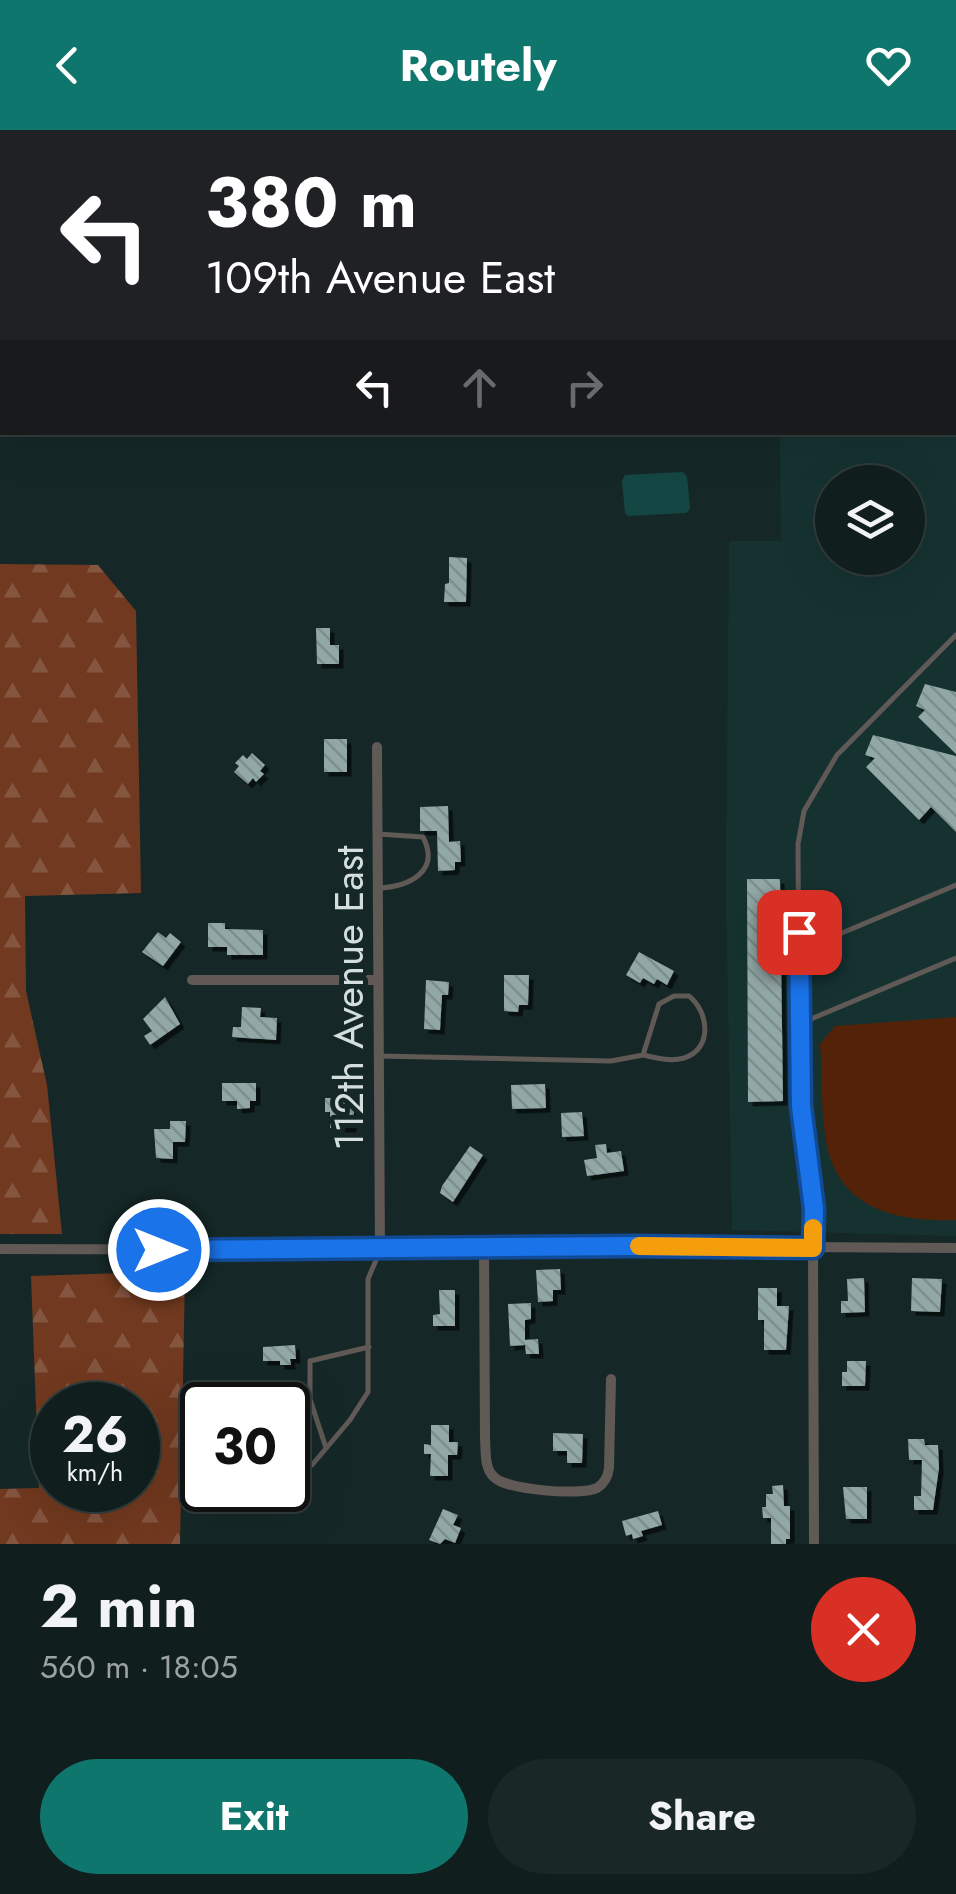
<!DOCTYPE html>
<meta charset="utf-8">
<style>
:root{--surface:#101e1d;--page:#192726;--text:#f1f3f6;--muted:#9ca2a4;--line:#303c3b;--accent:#0f766e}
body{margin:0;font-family:Jost,sans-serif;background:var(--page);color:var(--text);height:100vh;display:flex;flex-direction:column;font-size:38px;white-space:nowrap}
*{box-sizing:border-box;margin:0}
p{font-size:32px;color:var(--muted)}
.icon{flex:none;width:55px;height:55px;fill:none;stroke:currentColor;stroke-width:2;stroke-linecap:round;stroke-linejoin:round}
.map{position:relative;height:1414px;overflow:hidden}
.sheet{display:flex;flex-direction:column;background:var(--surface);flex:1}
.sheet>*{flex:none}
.top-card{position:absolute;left:0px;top:0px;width:958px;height:305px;box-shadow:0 10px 40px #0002,0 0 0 2px var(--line);background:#202124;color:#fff;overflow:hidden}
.fabs{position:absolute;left:815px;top:335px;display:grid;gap:20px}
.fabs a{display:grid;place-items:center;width:110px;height:110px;border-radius:50%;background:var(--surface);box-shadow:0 10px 40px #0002,0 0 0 2px var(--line);font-size:50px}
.speed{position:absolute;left:30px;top:1252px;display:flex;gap:20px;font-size:50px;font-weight:700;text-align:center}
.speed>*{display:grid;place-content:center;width:130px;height:130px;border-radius:50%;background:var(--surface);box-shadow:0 10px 40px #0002,0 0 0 2px var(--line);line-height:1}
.speed small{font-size:25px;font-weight:400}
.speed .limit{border:5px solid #111;border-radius:15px;background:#fff;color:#111}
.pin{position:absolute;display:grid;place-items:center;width:85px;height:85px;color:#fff;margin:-42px;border-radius:20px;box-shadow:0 5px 15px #0006}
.me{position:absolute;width:110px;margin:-55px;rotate:90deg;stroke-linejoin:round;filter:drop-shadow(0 0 8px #0008)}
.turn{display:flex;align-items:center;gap:35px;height:210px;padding:0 40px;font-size:45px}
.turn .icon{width:130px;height:130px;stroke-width:2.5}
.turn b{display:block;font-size:70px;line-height:85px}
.lanes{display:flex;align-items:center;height:95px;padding:0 40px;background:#0003;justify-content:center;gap:50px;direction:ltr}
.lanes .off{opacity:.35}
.round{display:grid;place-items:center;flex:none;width:105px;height:105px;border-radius:52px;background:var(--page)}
.summary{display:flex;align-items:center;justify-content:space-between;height:170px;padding:0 40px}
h1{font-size:60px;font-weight:700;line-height:75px}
.primary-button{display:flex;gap:20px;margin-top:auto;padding:20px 40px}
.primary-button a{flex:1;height:115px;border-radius:60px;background:var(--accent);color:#fff;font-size:40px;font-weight:700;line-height:115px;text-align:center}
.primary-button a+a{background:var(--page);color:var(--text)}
header{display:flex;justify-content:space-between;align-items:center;height:130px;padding:0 40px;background:var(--accent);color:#fff;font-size:45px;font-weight:700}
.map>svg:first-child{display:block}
.built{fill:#153231;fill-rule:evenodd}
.green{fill:#542208}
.forest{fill:url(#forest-firs);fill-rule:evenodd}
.water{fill:#144744}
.building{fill:url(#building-back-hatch);filter:url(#shadow)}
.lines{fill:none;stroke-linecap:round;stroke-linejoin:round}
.lane{stroke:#605956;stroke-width:5}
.street{stroke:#605956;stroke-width:10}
.route-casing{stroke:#114b97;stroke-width:25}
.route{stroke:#1a73e8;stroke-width:18}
.slow{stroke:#f59e0b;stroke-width:18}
.labels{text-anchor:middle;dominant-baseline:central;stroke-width:10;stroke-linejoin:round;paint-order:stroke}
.street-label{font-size:40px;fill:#d3dedd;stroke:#152827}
</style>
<header><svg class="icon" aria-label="back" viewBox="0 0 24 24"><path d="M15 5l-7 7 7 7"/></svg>Routely<svg class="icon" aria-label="heart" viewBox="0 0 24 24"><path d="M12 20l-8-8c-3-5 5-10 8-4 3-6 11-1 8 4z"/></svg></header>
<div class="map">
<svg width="956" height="1414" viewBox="0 0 956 1414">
<defs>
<pattern id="forest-firs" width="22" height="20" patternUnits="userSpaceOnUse" patternTransform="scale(2.5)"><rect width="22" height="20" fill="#71391f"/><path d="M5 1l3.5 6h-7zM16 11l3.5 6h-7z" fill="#84553f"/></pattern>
<pattern id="building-back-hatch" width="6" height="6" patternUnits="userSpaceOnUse" patternTransform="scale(2.5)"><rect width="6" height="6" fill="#92a8a6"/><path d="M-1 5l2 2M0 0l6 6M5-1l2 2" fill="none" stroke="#7d8f8d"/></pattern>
<filter id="shadow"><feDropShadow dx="4.5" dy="4.5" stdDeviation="0" flood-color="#0009"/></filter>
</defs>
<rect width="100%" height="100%" fill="#152827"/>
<!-- built -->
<path class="built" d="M718,0h238v1106l-224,-6 -6,-340 3,-349h52l-1,-108 175,-1v-300zM832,352h76v76h-76z"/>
<!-- green -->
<path class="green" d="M956,887v203c-56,2 -115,-9 -129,-74 -7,-32 -4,-69 -7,-102l15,-18z"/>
<!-- forest -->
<path class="forest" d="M0,434l98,1 38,46 5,282 -116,3 1,95 21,94 15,149h-62z
M185,1141l-5,273h-180v-55l39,-1 -8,-212zM52,1275h86v85h-86z"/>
<!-- water -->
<path class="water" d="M683,342l4,5 3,32 -4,4 -58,3 -3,-3 -3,-32 3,-6z"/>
<!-- building -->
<path class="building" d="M449,427l18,1 -1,44h-22l1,-18 4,-1z
M316,498h14v17h9v19h-22z
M925,554l31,8v62l-38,-37 7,-7 -9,-4z
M873,605l83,21v76l-25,-25 -12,13 -53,-53 9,-9 -10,-3z
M324,609h23v33h-23z
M252,623l13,12 -5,6 4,3 -8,8 -3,-4 -5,6 -14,-12 5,-6 -4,-3 8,-8 4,4z
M448,676l1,36 11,-1 1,21h-6v8l-17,1 -1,-40h-17v-24z
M747,749h33l3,222 -35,1z
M208,793h17v6l38,1v25h-36v-8h-19z
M158,802l8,6 4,-5 11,9 -18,24 -21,-14z
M639,822l35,19 -7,14 -10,-6 -3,5 -11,-6 -3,5 -14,-8z
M504,845h25l-1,30h-9l-1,7 -14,-1z
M426,850l23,2 -1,13h-6l-2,35 -16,-1z
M165,867l15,27 -30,21 -6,-9 8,-5 -9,-12z
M242,877l19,1 -1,9 17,1 -1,22 -44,-3 1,-10h8z
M222,953h34v18h-6v7l-13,1v-8h-15z
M545,954l1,24 -34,1 -1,-24z
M325,968h31l-4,30h-22v-16h-5z
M582,982l2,24 -22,1 -1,-24z
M170,991h16l-1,21h-12v17l-17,-1 -2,-29h16z
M606,1014l1,9 14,-2 3,20 -37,5 -3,-16 13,-2 -2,-13z
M470,1016l13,9 -30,47 -13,-9 2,-7z
M560,1139l1,21h-8v11l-15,1 -2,-32z
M864,1148l1,34 -24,1v-12h7l-1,-22z
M912,1148l30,1 -2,33 -29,-1z
M758,1158h19v18h12l-3,44h-22v-30h-6z
M439,1160h16v36h-22v-11l7,-1z
M531,1173v16l-6,1v20l13,-1 1,15h-13l-1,-9 -15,1 -2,-42z
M295,1215l1,14h-6l1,6h-11v-4h-17v-14z
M847,1231h19l-1,25h-23v-14h5z
M431,1295h18v17h9l-1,13h-9v21h-18l1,-22h-7v-10l7,1z
M553,1303l30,1 -1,29h-15v-12h-14z
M908,1309h16l1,6h13l1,23 -6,42h-19v-14h7l1,-36h-13z
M783,1355l1,21h6v33h-4v5h-15v-26h-8l-1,-11h4v-13h7l-1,-8z
M843,1357h24v32h-21z
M443,1379l15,6 -5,10 8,3 -6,15 -10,-4 -5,5 -11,-4z
M658,1381l4,14 -21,6 2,5 -10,3 -1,-5 -6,2 -4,-15z"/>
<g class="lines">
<!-- lane -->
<path class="lane" d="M940,2l7,-2
M955,43h1
M955,246h1
M378,704l45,3c18,35 -15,50 -45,51
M799,821l157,-66
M799,894l157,-66
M379,926l232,5 32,-6 16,-51 15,-8h15c20,16 24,53 -5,62 -14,4 -28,0 -41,-3
M813,1115v-45l-12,-94 -2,-82 -1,-180 6,-33 33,-56 119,-120
M326,1318l-16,-49v-38l59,-14
M288,1350l24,-15 38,-45 18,-28v-113l11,-26"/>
<!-- street -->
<path class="street" d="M377,617l3,503
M192,850h186
M484,1117l1,191c1,13 -1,30 9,39 12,13 87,19 103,11 8,-5 11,-11 12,-20l2,-89
M813,1118l1,296
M0,1119l312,1 322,-4 322,2"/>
</g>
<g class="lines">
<!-- route casing -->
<g class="route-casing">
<path id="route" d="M159,1120l475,-4 179,2 1,-39 -13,-103 -2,-174"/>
</g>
<!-- route -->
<use href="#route" class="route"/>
<!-- slow -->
<path class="slow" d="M639,1116l174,2v-20"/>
</g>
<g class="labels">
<!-- street labels -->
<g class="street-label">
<text transform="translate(349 868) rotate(-90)">112th Avenue East</text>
</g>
</g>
</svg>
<div class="fabs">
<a><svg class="icon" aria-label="layers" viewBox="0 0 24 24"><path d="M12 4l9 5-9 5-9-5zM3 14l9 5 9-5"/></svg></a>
</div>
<div class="speed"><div>26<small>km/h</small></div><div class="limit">30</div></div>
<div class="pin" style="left:799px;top:802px;background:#d93025"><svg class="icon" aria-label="arrive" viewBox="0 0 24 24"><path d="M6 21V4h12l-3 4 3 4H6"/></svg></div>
<svg class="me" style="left:159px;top:1120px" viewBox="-20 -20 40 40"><circle r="17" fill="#1a73e8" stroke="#fff" stroke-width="3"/><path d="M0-11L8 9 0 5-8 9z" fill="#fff"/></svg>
<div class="top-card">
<div class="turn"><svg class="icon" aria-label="left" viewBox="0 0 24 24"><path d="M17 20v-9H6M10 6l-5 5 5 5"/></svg><div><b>380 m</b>109th Avenue East</div></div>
<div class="lanes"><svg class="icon" aria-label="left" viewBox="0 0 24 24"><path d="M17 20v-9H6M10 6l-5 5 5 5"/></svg><svg class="icon off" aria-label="ahead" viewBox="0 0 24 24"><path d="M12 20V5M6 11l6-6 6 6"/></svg><svg class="icon off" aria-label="right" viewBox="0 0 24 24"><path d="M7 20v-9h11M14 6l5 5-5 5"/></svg></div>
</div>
</div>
<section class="sheet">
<div class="summary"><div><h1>2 min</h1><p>560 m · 18:05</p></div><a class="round" style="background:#d93025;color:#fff"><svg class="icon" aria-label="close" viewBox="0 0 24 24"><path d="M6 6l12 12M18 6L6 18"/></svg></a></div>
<div class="primary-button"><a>Exit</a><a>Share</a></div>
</section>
